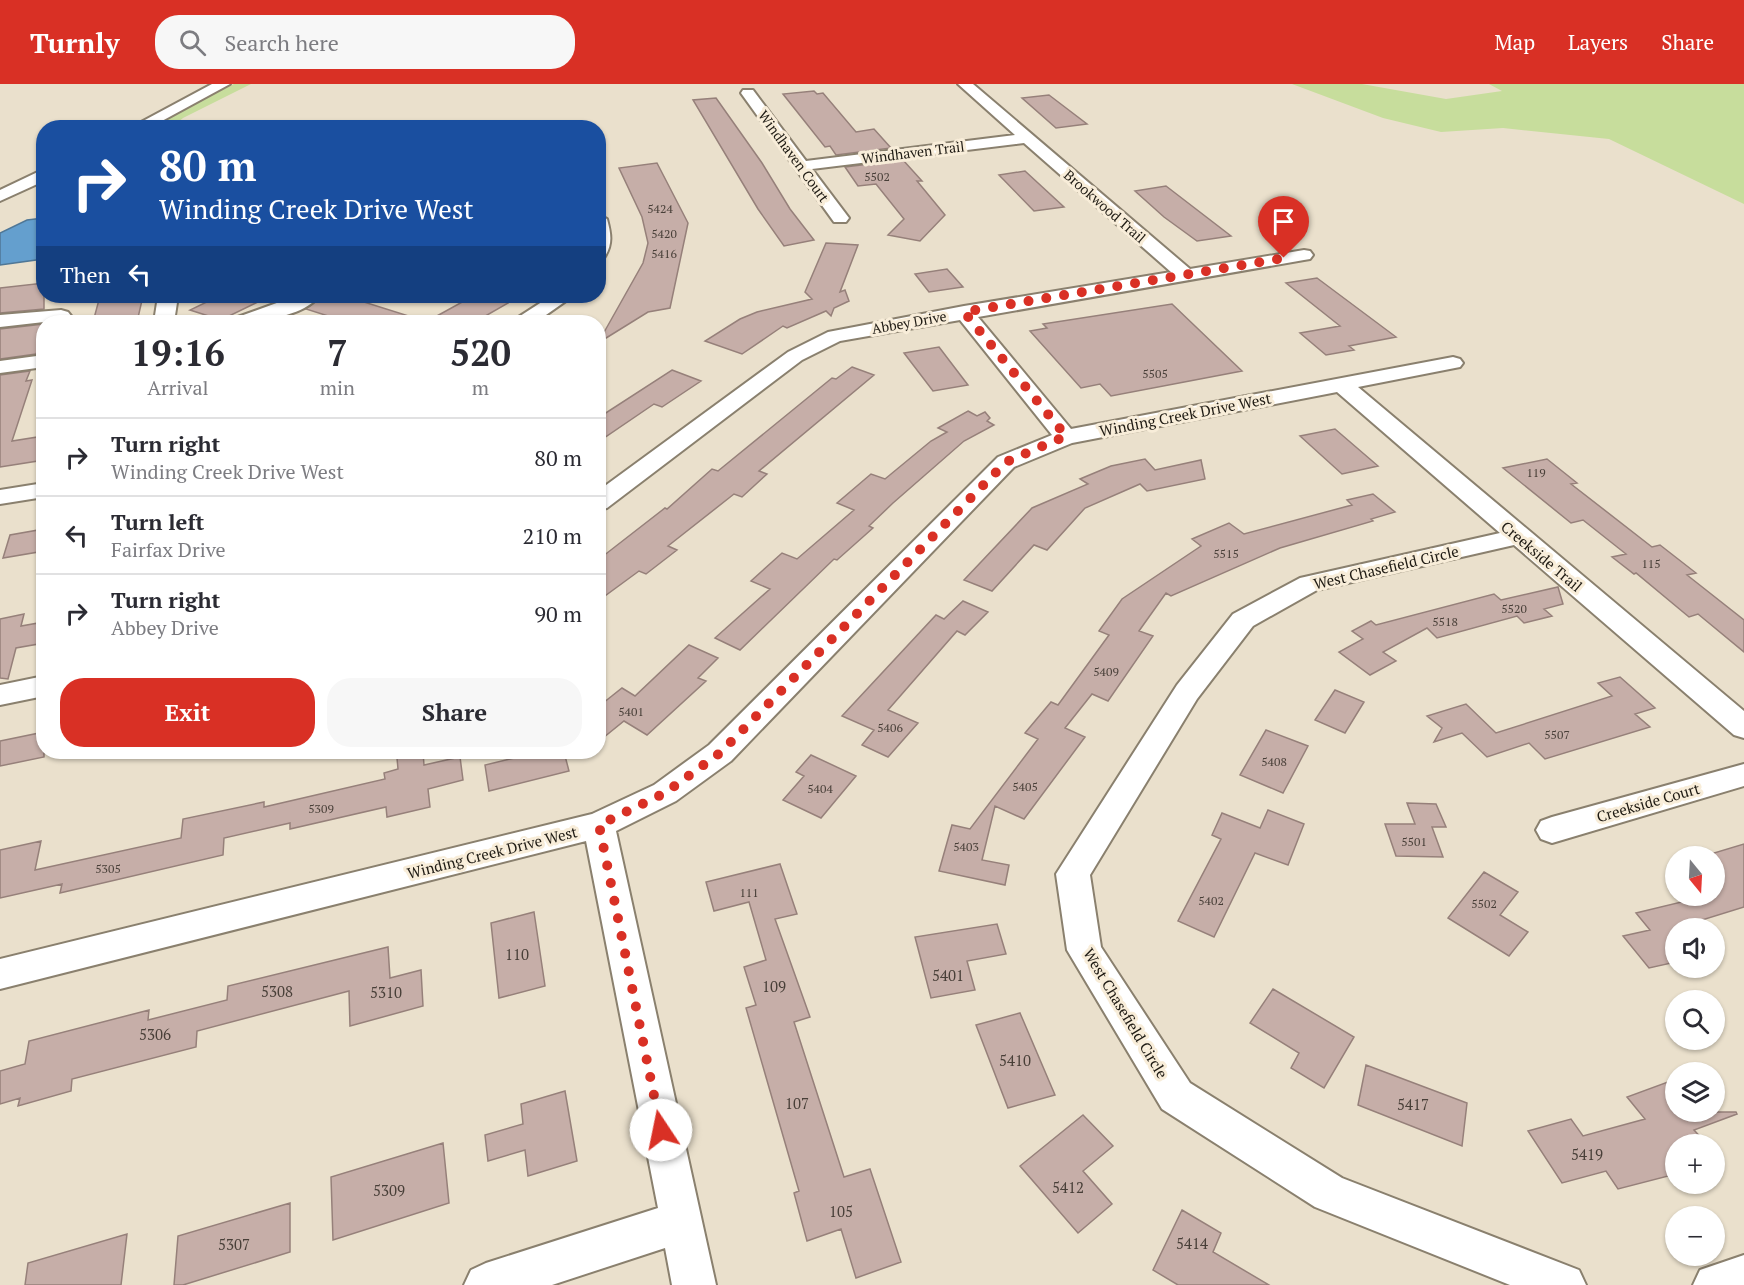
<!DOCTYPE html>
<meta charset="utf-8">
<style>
:root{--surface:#fff;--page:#f7f7f7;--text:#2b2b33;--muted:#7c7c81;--line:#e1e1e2;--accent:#d93025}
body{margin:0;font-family:"PT Serif",serif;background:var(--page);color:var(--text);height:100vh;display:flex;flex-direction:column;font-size:22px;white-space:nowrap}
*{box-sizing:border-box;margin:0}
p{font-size:20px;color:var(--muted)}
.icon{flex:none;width:33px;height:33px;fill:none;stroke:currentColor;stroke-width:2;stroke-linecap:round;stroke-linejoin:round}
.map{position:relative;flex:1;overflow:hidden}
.sheet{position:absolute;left:36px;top:231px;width:570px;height:444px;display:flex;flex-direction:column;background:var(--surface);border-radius:24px;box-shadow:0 2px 4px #0004}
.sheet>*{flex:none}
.top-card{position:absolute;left:36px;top:36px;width:570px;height:183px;border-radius:24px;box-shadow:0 2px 4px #0004;background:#1a4fa0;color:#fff;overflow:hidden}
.needle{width:39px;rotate:162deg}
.controls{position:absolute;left:1665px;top:762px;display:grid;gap:12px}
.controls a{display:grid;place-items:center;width:60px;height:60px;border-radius:50%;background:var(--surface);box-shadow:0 2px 4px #0004;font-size:30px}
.pin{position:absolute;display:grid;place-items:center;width:51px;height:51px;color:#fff;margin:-62px -26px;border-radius:50% 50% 50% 0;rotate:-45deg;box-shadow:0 0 6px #0007}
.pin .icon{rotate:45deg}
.me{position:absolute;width:66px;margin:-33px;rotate:349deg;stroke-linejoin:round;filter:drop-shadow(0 0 4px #0008)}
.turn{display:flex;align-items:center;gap:21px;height:126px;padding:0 24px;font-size:27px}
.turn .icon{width:78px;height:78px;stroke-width:2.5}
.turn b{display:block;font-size:42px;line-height:51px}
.then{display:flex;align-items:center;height:57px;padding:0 24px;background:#0003;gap:12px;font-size:22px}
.eta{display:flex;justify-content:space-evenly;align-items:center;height:102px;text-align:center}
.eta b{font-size:36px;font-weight:600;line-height:42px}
.button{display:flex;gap:12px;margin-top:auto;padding:12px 24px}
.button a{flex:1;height:69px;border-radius:24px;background:var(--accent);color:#fff;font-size:24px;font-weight:600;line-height:69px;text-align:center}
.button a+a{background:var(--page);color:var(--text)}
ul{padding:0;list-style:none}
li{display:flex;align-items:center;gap:18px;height:78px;padding:0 24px;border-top:2px solid var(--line)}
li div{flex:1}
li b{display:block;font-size:22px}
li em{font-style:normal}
header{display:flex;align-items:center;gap:36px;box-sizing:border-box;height:84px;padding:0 30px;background:var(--accent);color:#fff}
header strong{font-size:28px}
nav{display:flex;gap:33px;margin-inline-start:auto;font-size:21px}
.search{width:420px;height:54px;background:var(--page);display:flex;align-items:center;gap:15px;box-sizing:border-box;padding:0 21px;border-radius:24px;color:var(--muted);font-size:22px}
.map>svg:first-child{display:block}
.green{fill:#c7dd9c}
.water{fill:#649fce;stroke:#4f7796;stroke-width:1.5}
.building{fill:#c6aea8;stroke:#96807a;stroke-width:1.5}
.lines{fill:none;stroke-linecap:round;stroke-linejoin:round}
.minor-casing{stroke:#8a806e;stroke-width:4}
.minor{fill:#fff;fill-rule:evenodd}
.route{stroke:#d93025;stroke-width:10;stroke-dasharray:0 18}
.labels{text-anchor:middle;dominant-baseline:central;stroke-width:6;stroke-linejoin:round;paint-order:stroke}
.number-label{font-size:12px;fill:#483f38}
.far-street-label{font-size:14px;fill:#1e1a13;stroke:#f8edd9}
.street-label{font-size:15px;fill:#1e1a13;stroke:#f8edd9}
.near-number-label{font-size:15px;fill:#483f38}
</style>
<header>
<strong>Turnly</strong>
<div class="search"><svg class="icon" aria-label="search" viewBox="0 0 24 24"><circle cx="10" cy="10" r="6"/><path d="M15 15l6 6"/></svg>Search here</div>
<nav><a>Map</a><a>Layers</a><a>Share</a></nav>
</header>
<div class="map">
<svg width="1744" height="1201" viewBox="0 0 1744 1201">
<rect width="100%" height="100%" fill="#eae0cc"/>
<!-- green -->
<path class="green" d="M234,0h17l-68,34 -11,9 -27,1z
M1292,0h70l84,15 56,-8 -13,-7h255v120l-135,-65 -106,-11 -62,4 -58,-14z"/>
<!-- water -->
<path class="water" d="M43,134v41l-43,6v-32l27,-13z"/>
<!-- building -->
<path class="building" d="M814,7l3,3 6,-1 33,39 18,-3 17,19 -55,7 -6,-9 -5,1 -42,-53z
M1049,11l38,29 -31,4 -34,-30z
M716,14l46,65 28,46 24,31 -30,6 -26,-37 -65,-109z
M903,76l19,21h-5l28,34 -25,26 -32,-6 16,-16 -28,-35 -18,2 -13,-19z
M657,79l31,60 -18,85 -22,4 -50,31 45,-80 5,-20 -6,-26 -23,-49z
M1025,87l39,36 -30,4 -35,-36z
M1166,102l65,50 -34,5 -33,-24 -29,-26z
M826,159l32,2 -18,47 5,-2 4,11 -15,7 -3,8 -5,-5 -39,17 -4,-2 -41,28 -37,-13 35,-22 17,-7 55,-13 -7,-7z
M947,185l16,18 -34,5 -14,-18z
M1317,194l79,59 -47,9 5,4 -28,5 -26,-22 40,-7 -54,-43z
M44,199v26l-44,4v-25z
M100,212h43l-6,26h-44z
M219,212h51l-49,24 -31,-10z
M321,212h24l70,22v4h-68l-41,-13z
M473,212h47l-45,26h-49z
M1172,220l70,67 -131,25 -11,-12 -19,4 -51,-57 17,-3 -4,-4z
M44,240v11l-8,19 -36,5v-30z
M939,263l29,38 -35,6 -29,-38z
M852,283l22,8 -115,96 8,3 -25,23 -8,-3 -66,52 9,4 -31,24 -7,-3 -41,30v-41l67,-52 2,1 45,-40 6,2 114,-93 4,1z
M672,286l29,11 -39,26 -8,-3 -56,38v-24z
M30,287l-4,10 6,-1 -20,61 32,-5v24l-44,7v-92z
M968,327l9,5 8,-4 5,6 -3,3 7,4 -30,16 -71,62 -24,23 4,2 -36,32 -3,-1 -94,91 -25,-12 55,-49 -19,-8 31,-28 15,6 57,-49 -17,-7 34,-29 14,5 46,-38 16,-9 -9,-4z
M1335,345l43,37 -36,8 -42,-38z
M1145,375l10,11 46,-10 4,19 -58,12 -7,-7 -55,24 -38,42 -13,-5 -42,46 -28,-11 68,-72 56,-24 -8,-5 31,-13z
M1547,375l30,24 -6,1 81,63 8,-2 36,28 -9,2 57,45v32l-46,-38 -9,3 -53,-44 -2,1 -22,-17 14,-3 -43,-34 -12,3 -68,-55z
M1373,410l22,18 -24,7 2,2 -93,27 -109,48 -5,-3 -27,38 14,5 -45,65 -16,-7 -27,34 20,9 -61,82 -29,-13 -13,54 27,5 -4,20 -66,-14 13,-46 18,4 68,-90 -13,-6 26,-31 7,3 51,-70 -10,-4 23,-32 79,-53 -9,-7 37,-16 15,11 108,-29 -5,-5z
M44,445v22l-41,7 7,-23z
M1558,503l5,17 -19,5 8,7 -28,7 -7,-7 -80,22 -10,-10 -44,24 13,9 -26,14 -31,-23 24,-13 -11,-8 19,-10 5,4 118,-31 7,6z
M963,517l25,11 -23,23 -8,-4 -69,79 30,13 -30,34 -26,-12 12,-15 -32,-14 94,-101 8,4z
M24,530l-3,12 23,-4v21l-28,5 -8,31 -8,-1v-59z
M689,561l29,13 -20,20 8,3 -59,54 -23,-14 -26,21v-35l24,-19 13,8z
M1620,593l35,31 -20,6 15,13 -105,32 -16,-16 -42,14 -25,-24 -28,9 8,-14 -15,-12 39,-12 30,29 116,-37 -14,-13z
M1335,606l29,12 -19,31 -30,-13z
M1266,646l42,16 -25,47 -43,-18z
M44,648v25l-44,9v-25z
M423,668l1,13 36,-8 3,23 -35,9 2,18 -43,10 -1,-10 -96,22v-6l-66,15 -1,17 -163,38 2,-9 -62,14v-48l41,-9 -6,29 146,-32 2,-19 81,-17v5l121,-28 -1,-6 14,-4 -1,-11z
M540,668h24l5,19 -80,20 -4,-26z
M811,671l45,21 -35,42 -38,-18 21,-24 -8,-4z
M1407,719l29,1 10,23h-14l11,30 -47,-1 -11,-32h30z
M1268,726l36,14 -16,41 -33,-12 -41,84 -36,-16 43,-82 -9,-4 10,-22 38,15z
M1744,760v63l-68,21v34l-27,6 -26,-32 27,-6 -14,-17 54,-13 -5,-4h29v-43z
M780,780l17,50 -22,5 35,98 -16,5 50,155 26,-8 31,93 -45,16 -15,-49 -34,12 -13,-48 5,-2 -53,-183 10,-3 -12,-38 22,-7 -17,-58 -35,9 -8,-29z
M1484,788l34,20 -18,23 28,17 -19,24 -61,-38z
M534,828l11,74 -46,12 -8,-75z
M997,840l9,30 -39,7 8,29 -44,8 -16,-61z
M388,863l2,31 31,-8 2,36 -73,20 -1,-35 -152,40 -1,16 -124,32 -1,12 -53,15 2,-8 -20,6v-33l25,-7 4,-23 120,-31 -1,10 79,-20 1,-14z
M1273,905l81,48 -30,51 -33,-20 8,-15 -49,-30z
M1020,929l35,82 -47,13 -32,-83z
M1366,981l101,38 -5,43 -104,-41z
M1676,995v33h60l1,2 -43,16 13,14h-31v30l-58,15 -12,-18 -44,12 -34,-52 43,-12 12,17 62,-17 -18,-22z
M565,1007l12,70 -49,15 -3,-26 -37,11 -3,-26 38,-11 -2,-20z
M1083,1031l30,31 -30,25 29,33 -34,29 -58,-67z
M443,1059l6,60 -116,37 -2,-63z
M290,1119v49l-107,33h-9l4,-49z
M1182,1126l39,23 -8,19 56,33h-91l-25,-15z
M127,1150l-6,51h-96l3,-22z"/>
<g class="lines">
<!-- minor casing -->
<g class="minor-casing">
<path id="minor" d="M212,0h18l-81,44h-19z
M958,0h15l217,185 114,-19 6,1 3,4 -3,4 -6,1 -326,57 93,112 382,-72 7,2 3,4 -3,4 -102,20 386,324v27l-10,-3 -220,-190 -197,45 -64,36 -56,73 -107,176 11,72 89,136 152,95 237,92 7,15h-76l-195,-78 -153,-98 -95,-159 -11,-76 121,-189 56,-71 67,-36 200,-45 -163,-141 -265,51 -58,24 -283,294 -55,40 -60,30 100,454h-44l-7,-37 -113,37h-88l7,-15 15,-7 172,-55 -72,-367 -586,148v-30l592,-145 62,-29 55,-40 289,-288 54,-22 -92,-115 -120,21 -38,19 -195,148 -9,2v-19l190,-139 40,-20 136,-26 207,-34 -147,-129 -212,26 37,49 -3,4h-12l-93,-129 2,-3h10l53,71 209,-26z
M44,85v12l-44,20v-11z
M598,130l9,5c4,15 6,25 -3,39l-6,1z
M158,212h20l-4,26h-20z
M296,212h23c-14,20 -65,28 -87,26l3,-4z
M551,212h22l-37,26h-22l3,-4z
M61,226l7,2 8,10h-32l-44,5v-12z
M44,271v12l-44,6v-12z
M44,399v14l-44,7v-14z
M44,592v20l-44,9v-20z
M1744,680v22l-192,57 -11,-4 -5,-9 5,-9 11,-4z
M1744,1171v30h-51l7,-15z"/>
</g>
<!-- minor -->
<use href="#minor" class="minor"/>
</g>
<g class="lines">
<!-- route -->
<path class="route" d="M661,1046l-62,-305 66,-32 55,-40 286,-291 60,-26 -102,-124 320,-54"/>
</g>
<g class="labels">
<!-- number labels -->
<g class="number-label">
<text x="877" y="92">5502</text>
<text x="660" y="124">5424</text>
<text x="664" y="149">5420</text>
<text x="664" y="169">5416</text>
<text x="1155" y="289">5505</text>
<text x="1536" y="388">119</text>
<text x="1226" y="469">5515</text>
<text x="1651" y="479">115</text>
<text x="1514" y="524">5520</text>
<text x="1445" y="537">5518</text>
<text x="1106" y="587">5409</text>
<text x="631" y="627">5401</text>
<text x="890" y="643">5406</text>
<text x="1557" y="650">5507</text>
<text x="1274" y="677">5408</text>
<text x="1025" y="702">5405</text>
<text x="820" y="704">5404</text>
<text x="321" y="724">5309</text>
<text x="1414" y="757">5501</text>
<text x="966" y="762">5403</text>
<text x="108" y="784">5305</text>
<text x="749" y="808">111</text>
<text x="1211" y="816">5402</text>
<text x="1484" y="819">5502</text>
</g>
<!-- far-street labels -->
<g class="far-street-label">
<text transform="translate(913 68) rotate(-7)">Windhaven Trail</text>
<text transform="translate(794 72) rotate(54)">Windhaven Court</text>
<text transform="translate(1105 122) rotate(41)">Brookwood Trail</text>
<text transform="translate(909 238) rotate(-10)">Abbey Drive</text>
</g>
<!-- street labels -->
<g class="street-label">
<text transform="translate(1185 330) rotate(-11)">Winding Creek Drive West</text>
<text transform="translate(1542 472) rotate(40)">Creekside Trail</text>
<text transform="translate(1386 483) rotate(-13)">West Chasefield Circle</text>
<text transform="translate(1648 718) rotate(-16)">Creekside Court</text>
<text transform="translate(492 768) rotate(-14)">Winding Creek Drive West</text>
<text transform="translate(1126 929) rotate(59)">West Chasefield Circle</text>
</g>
<!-- near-number labels -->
<g class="near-number-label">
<text x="517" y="870">110</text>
<text x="948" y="891">5401</text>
<text x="774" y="902">109</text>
<text x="277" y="907">5308</text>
<text x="386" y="908">5310</text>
<text x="155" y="950">5306</text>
<text x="1015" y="976">5410</text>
<text x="797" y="1019">107</text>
<text x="1413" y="1020">5417</text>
<text x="1587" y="1070">5419</text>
<text x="1068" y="1103">5412</text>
<text x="389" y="1106">5309</text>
<text x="841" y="1127">105</text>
<text x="1192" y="1159">5414</text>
<text x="234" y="1160">5307</text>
</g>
</g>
</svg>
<div class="controls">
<a><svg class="needle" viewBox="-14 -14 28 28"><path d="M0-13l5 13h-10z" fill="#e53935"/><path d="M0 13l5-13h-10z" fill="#7c7c81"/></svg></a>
<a><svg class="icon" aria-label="sound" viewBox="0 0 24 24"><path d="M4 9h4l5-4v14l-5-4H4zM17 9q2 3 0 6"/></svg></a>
<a><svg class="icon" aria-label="search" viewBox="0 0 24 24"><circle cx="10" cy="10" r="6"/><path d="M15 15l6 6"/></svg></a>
<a><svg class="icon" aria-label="layers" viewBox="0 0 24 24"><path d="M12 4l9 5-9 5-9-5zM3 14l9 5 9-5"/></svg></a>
<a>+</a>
<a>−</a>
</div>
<div class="pin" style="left:1284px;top:174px;background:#d93025"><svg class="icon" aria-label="arrive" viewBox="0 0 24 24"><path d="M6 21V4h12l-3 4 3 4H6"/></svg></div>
<svg class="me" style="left:661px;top:1046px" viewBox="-20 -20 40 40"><circle r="19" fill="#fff"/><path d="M0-13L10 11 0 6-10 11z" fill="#d93025"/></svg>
<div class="top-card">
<div class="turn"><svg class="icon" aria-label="right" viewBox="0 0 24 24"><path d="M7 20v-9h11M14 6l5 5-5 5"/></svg><div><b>80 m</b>Winding Creek Drive West</div></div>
<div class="then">Then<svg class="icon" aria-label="left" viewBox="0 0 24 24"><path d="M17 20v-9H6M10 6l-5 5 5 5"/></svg></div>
</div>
<section class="sheet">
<div class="eta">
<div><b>19:16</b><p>Arrival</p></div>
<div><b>7</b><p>min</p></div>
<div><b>520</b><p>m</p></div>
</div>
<ul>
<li><svg class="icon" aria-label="right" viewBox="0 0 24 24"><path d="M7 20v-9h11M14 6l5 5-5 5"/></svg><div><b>Turn right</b><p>Winding Creek Drive West</p></div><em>80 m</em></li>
<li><svg class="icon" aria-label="left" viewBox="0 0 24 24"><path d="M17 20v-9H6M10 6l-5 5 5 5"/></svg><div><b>Turn left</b><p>Fairfax Drive</p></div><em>210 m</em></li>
<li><svg class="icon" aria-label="right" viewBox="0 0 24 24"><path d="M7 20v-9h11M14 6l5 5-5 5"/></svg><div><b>Turn right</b><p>Abbey Drive</p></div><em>90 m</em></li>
</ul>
<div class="button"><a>Exit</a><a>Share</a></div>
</section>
</div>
